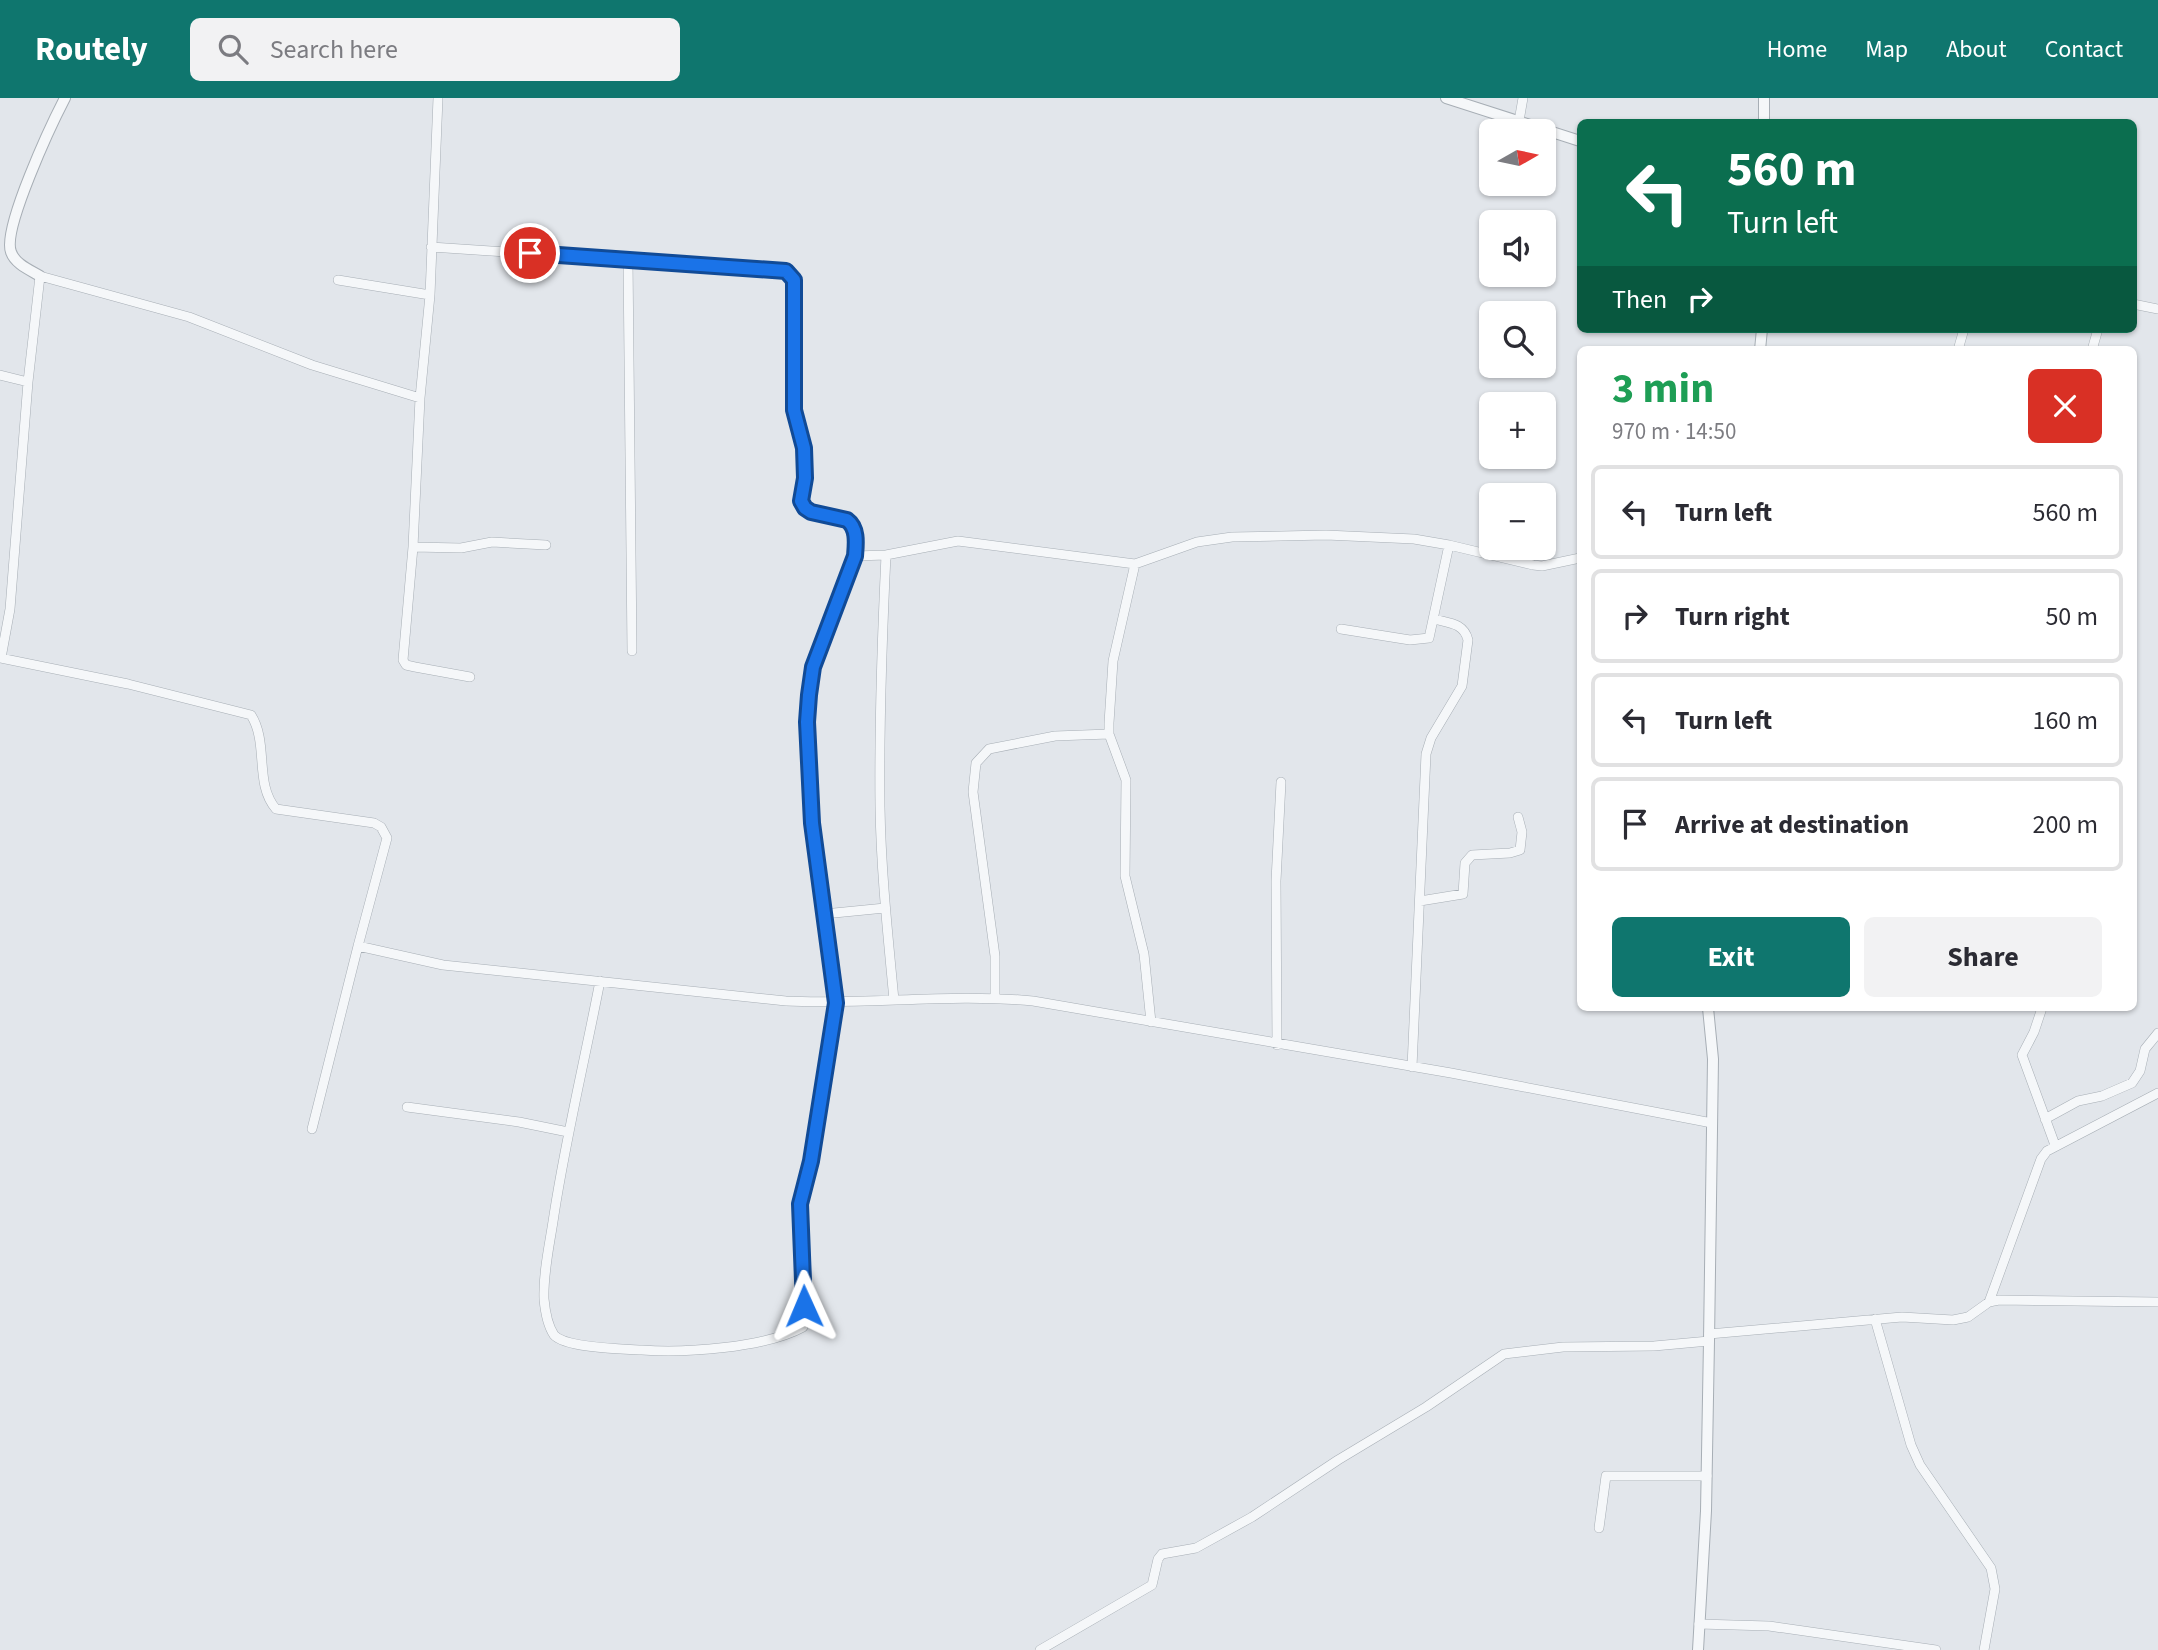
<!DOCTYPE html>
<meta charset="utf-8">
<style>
:root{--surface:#fff;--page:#f2f2f3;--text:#2b2b33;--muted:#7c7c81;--line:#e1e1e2;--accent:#0f766e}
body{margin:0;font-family:"Source Sans 3",sans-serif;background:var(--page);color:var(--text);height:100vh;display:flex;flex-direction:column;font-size:26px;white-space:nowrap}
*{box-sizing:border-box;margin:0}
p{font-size:23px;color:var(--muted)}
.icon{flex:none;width:38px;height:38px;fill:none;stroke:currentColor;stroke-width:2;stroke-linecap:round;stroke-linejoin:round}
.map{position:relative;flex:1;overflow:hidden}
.details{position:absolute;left:1577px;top:248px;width:560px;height:665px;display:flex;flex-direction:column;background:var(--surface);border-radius:10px;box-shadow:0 2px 5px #0004}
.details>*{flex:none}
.banner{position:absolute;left:1577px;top:21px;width:560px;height:214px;border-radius:10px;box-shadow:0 2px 5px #0004;background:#0b6e4f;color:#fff;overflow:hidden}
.needle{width:46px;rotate:81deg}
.controls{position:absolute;left:1479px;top:21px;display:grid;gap:14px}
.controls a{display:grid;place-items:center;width:77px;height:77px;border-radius:10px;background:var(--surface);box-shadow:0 2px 5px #0004;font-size:35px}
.pin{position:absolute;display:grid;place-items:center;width:60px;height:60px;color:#fff;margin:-30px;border:4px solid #fff;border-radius:50%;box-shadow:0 2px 7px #0007}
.me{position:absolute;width:77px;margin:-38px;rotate:359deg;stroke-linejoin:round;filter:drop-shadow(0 0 5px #0008)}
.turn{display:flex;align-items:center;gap:24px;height:147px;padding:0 35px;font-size:32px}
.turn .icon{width:91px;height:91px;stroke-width:2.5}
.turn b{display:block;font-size:49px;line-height:60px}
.then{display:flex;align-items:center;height:66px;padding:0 35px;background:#0003;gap:14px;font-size:26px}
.round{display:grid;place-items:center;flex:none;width:74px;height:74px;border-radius:10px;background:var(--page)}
.headline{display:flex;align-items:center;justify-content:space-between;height:119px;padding:0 35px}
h1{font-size:42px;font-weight:700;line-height:52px;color:#1e9e55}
.cta{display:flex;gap:14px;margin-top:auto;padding:14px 35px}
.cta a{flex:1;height:80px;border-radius:10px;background:var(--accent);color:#fff;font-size:28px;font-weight:700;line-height:80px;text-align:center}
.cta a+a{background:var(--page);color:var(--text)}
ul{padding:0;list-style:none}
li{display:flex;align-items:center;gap:21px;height:94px;margin:0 14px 10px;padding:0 21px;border:4px solid var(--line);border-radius:10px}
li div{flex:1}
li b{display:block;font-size:26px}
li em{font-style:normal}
header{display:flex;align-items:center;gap:42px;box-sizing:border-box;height:98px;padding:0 35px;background:var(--accent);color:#fff}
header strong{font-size:33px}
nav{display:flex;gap:38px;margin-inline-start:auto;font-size:24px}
.search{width:490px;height:63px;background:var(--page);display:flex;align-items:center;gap:18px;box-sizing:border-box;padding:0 24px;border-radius:10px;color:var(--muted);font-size:26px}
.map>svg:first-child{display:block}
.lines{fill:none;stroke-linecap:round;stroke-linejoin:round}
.minor-casing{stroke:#a7aeb5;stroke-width:10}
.tertiary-casing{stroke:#a7aeb5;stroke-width:12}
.minor{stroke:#f5f7f9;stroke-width:9}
.tertiary{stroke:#f5f7f9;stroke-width:10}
.route-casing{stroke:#114b97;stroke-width:18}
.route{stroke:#1a73e8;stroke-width:12}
</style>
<header>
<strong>Routely</strong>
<div class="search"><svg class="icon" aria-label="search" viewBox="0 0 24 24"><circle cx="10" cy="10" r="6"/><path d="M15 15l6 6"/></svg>Search here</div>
<nav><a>Home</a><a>Map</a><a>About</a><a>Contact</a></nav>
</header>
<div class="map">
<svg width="2158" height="1552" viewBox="0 0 2158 1552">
<rect width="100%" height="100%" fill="#e2e6eb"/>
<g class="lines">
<!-- minor casing -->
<g class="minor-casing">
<path id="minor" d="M1519,23l4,-23
M431,149l356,24 8,9 -2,120 2,18 9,30 -2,56 10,8 35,8c11,8 9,24 8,36l-42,111 -4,28 -2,27 5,101 24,181 -24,157 -12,43 4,87 -1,36c-38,21 -119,26 -161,23 -18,-1 -77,-2 -88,-15 -6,-9 -9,-25 -10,-36 -1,-27 6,-56 10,-84 12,-78 31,-156 46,-234
M628,162l4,391
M338,182l92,15
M2133,206l25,5
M1958,252l6,-21
M2092,252l6,-21
M0,277l28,7
M420,300l-7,149 -10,113 3,5 9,2 55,10
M413,449l48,1 31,-6 54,3
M886,457c-4,84 -7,168 -6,252 1,64 8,129 14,193
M855,458l31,-1 72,-14 177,23 62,-22 35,-5 94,-2 88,4 35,6 84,20 9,1 38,-8
M1135,466l-22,97 -4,62v11l17,46 -1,96 19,78 7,68
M1341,531l69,11 19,-2 20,-93
M0,560l128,26 123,31c18,28 3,69 25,94l98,14 7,4 6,11 -29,108 85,19 343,36c83,4 165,-8 247,0l418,72 261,50
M1,560l9,-49 18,-227 12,-106 149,41 123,48 108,33 10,-103 8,-197
M1420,803l43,-7 2,-31 7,-8 38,-2 10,-3 2,-18 -4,-15
M824,816l61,-6
M995,899v-41l-22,-164 3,-29 13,-14 66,-13 54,-2
M2042,910l-8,24 -12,23 33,90
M1277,947l-1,-164 5,-99
M1412,969l14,-313 5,-16 31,-52 6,-46c-4,-17 -19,-17 -34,-21
M407,1009l112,15 49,10
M2045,1021l33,-18 24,-5 30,-13 8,-12 5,-22 13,-16
M312,1031l46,-183
M1989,1204l52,-143 6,-8 111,-58
M1875,1221l36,126 9,20 71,103 4,21 -11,61
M1709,1236l193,-17 51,3 15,-3 21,-15 10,-2 159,2
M1599,1430l7,-52h101
M1699,1526l70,2 167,24
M1040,1552l112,-65 6,-26 4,-5 34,-6 56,-31 86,-57 88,-53 78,-53 59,-7 91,-1 55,-5"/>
</g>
<!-- tertiary casing -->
<g class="tertiary-casing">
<path id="tertiary" d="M1446,0l134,43
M1764,24v-24
M40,178c-10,-6 -25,-12 -29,-24 -9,-23 41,-129 54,-154
M1760,252l2,-21
M1698,1552l8,-139 3,-170 4,-282 -5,-51"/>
</g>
<!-- minor -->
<use href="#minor" class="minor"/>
<!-- tertiary -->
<use href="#tertiary" class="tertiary"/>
</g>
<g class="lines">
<!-- route casing -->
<g class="route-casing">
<path id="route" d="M530,155l256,18 8,9v130l10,38 1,30 -4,23 4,7 6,4 36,8c11,8 9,24 8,36l-42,111 -4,28 -2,27 5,101 24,180 -25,158 -11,43 4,102"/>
</g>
<!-- route -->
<use href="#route" class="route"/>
</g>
</svg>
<div class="controls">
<a><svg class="needle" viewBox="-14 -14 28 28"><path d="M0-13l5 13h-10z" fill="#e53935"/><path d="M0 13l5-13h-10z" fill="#7c7c81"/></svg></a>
<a><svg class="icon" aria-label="sound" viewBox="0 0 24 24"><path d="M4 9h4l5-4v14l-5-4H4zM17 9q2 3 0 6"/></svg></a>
<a><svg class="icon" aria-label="search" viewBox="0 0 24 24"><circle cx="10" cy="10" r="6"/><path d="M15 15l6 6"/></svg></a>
<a>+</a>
<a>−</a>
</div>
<div class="pin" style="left:530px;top:155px;background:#d93025"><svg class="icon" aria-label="arrive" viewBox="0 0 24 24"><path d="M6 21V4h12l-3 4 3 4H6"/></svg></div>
<svg class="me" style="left:804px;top:1208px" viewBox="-20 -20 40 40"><path d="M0-17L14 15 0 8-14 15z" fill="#1a73e8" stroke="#fff" stroke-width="4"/></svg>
<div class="banner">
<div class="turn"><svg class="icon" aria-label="left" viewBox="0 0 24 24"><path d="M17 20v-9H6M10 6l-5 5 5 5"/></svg><div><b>560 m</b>Turn left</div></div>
<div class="then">Then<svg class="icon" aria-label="right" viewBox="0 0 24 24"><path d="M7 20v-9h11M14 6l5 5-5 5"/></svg></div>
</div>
<section class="details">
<div class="headline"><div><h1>3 min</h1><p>970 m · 14:50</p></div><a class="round" style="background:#d93025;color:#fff"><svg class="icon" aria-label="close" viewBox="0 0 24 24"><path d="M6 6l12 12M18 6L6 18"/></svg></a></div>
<ul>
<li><svg class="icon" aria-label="left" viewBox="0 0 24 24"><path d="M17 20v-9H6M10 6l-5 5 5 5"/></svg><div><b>Turn left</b></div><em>560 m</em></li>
<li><svg class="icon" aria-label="right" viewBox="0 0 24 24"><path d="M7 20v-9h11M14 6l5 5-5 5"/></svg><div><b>Turn right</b></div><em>50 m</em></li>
<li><svg class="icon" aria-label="left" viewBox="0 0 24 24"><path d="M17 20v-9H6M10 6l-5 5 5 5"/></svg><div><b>Turn left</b></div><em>160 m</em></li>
<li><svg class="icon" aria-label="arrive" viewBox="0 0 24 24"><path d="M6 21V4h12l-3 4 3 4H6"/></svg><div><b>Arrive at destination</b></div><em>200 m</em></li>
</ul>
<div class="cta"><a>Exit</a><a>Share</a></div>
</section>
</div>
